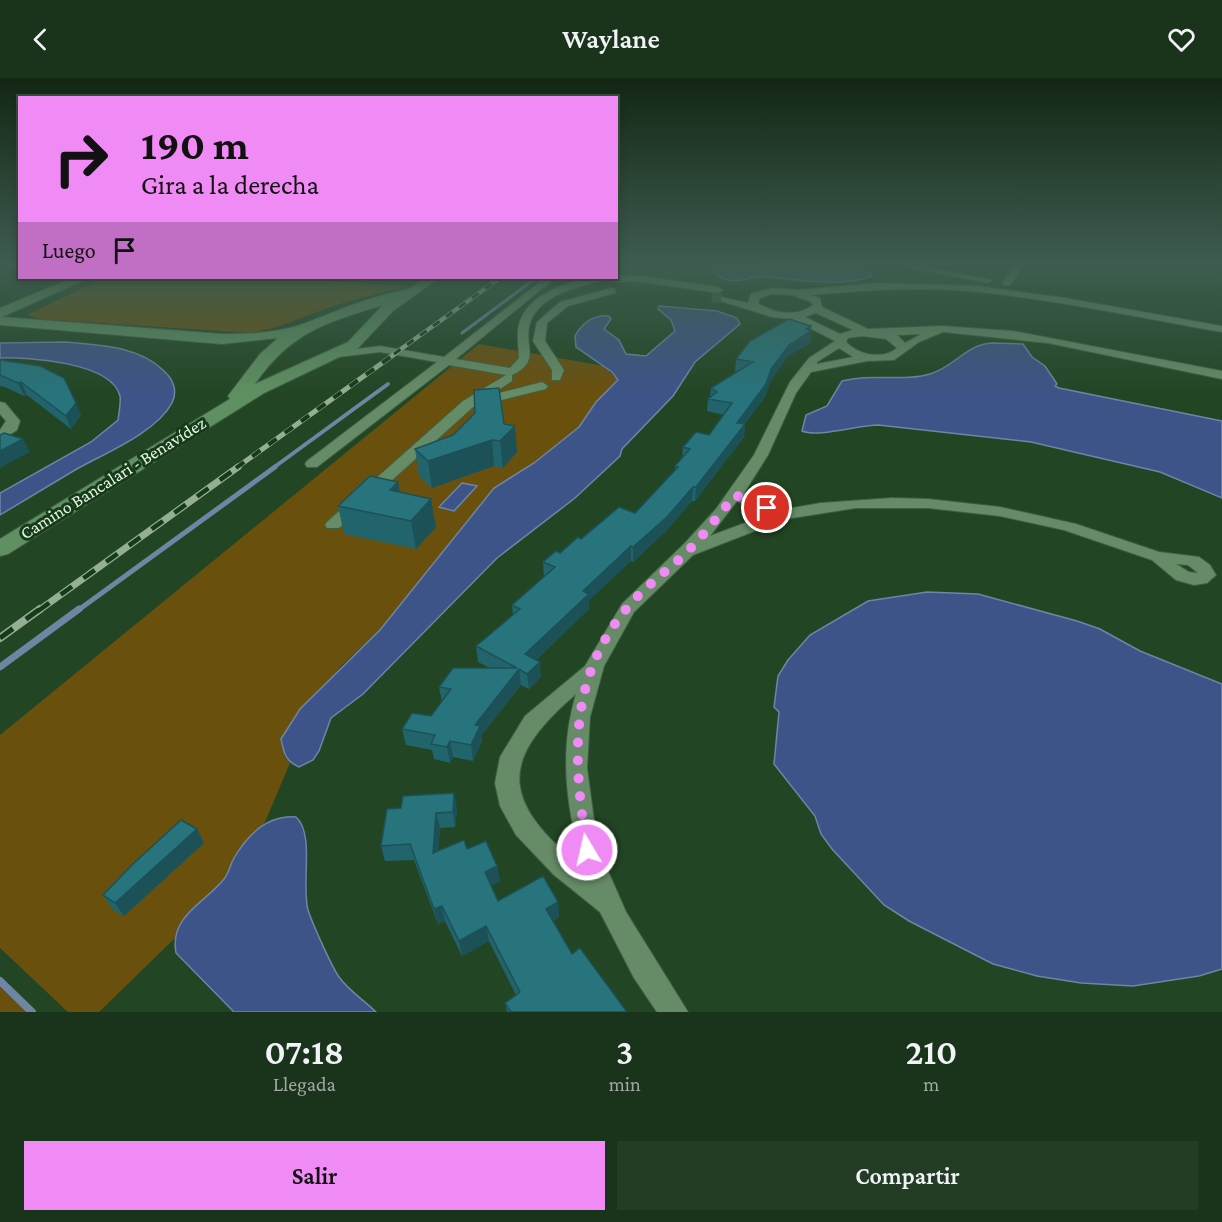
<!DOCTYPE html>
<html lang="es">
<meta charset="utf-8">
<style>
:root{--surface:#1a341b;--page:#233c24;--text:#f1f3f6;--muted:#9faaa3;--line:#384f3a;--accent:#f08bf6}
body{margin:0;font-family:"Crimson Pro",serif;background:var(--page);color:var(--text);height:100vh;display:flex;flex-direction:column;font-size:22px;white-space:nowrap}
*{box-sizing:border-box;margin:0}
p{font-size:20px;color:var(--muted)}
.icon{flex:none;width:33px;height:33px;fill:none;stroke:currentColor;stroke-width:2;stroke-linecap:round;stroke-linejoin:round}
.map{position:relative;height:934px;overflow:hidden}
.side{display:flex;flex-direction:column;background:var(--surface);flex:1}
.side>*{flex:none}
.hud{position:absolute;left:18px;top:18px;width:600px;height:183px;border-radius:0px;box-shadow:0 3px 9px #0003,0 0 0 2px var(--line);background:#f08bf6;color:#111;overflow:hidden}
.pin{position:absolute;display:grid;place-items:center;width:51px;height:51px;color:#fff;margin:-26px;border:3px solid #fff;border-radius:50%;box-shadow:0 2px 6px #0007}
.me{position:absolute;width:66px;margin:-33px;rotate:351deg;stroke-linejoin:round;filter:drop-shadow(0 0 4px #0008)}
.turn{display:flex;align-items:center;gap:21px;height:126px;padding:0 24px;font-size:27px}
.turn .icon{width:78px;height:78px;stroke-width:2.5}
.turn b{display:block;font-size:42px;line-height:51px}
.then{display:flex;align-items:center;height:57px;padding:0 24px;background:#0003;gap:12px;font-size:22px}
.eta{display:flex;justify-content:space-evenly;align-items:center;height:102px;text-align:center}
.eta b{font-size:36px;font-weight:600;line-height:42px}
.button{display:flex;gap:12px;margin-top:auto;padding:12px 24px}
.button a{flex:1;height:69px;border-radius:0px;background:var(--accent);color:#111;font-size:24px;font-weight:600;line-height:69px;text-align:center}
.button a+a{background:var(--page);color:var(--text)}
header{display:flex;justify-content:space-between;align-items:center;height:78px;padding:0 24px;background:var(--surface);font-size:27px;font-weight:600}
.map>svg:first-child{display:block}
.green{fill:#6a500d}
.water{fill:#3d5489;stroke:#6e85a4;stroke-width:1.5}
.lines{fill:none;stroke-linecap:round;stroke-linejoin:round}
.stream-far4{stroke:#6e85a4;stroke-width:3}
.stream-far3{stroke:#6e85a4;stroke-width:4}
.stream-far2{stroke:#6e85a4;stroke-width:5}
.stream-far1{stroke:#6e85a4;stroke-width:7}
.stream{stroke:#6e85a4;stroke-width:8}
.street-tunnel{stroke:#3f6140;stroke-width:10;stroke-dasharray:10 5;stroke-linecap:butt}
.street-casing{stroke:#3f6143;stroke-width:2}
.secondary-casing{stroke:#3f6143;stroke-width:2}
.street{fill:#668c67;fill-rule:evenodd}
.secondary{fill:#5f9061;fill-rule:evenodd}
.rail-far3-casing{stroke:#94af95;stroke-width:4.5}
.rail-far2-casing{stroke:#94af95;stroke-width:5}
.rail-far1-casing{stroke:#94af95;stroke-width:7}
.rail-casing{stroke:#94af95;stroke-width:8}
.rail-far3{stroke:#173b1a;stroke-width:3;stroke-dasharray:8;stroke-linecap:butt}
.rail-far2{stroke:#173b1a;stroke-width:4;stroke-dasharray:10;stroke-linecap:butt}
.rail-far1{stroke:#173b1a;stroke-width:4.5;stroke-dasharray:14;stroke-linecap:butt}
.rail{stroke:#173b1a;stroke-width:5;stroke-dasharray:16;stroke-linecap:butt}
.wall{fill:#22646b}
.shaded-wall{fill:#1b5157}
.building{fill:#27747c;stroke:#1b5157;stroke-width:1.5}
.route{stroke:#f08bf6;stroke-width:10;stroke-dasharray:0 18}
.labels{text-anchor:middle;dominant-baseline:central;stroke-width:6;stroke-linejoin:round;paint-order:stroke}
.street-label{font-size:18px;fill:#e2f7e2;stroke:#173b1a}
</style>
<header><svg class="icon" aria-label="back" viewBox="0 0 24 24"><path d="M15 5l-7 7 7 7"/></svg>Waylane<svg class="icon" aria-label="heart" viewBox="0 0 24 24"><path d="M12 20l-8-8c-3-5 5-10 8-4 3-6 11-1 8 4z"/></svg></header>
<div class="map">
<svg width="1222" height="934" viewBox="0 0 1222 934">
<rect width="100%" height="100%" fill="#224624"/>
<!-- green -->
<path class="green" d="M103,200h190l113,8 -70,19 -62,23 -24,5 -210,-14 -13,-4z
M479,266l125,22 14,14 -22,22 -17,25 -45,36 -40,25 -114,142 -39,36 -60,73 4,18 5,6 -25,59 -19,19 -23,39 -42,43 -7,16 -75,73h-31l-68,-64v-213z
M0,909l27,25h-27z"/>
<!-- water -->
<path class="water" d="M708,185c30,0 146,-7 164,13 -35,13 -76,2 -112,1 -11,0 -21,6 -32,3 -8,-1 -19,-9 -20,-17z
M659,228l58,5 20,7 3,6 -45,38 -22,34 -51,53 -2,7 -45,42 -78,60 -134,136 -32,24 -12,33 -6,9 -14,7c-14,-6 -15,-14 -18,-28l19,-30 80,-79 114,-142 40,-25 45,-36 17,-25 22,-22 -6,-8 -36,-25 -1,-11c7,-13 19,-22 34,-20l2,3 -7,10 15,11 7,14 20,2 29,-25 -4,-11 -13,-11z
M65,264c34,3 74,4 99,29 9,8 14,20 8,32 -16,30 -69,51 -97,67 -25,15 -50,30 -75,45v-22l91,-51 27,-22c1,-8 3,-17 2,-24 -8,-34 -93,-39 -120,-38v-15z
M992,265l31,1 9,13 13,9 12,18 -2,2 4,2 163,33v77l-62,-26 -129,-30 -153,-17c-20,0 -60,13 -76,6l4,-16 21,-9 15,-25c29,-8 60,1 88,-7 24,-7 37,-30 62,-31z
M462,405l15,3 -23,25 -15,-4z
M927,514l51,2 99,27 23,8 40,22 82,33v285l-23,7 -66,10 -52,-3 -44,-7 -44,-12 -84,-43 -25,-16 -52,-56 -11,-15 -6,-18 -41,-52 5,-52 -5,-5 4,-31 10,-16 22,-25 58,-34z
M296,739c19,17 5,66 12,93 5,15 23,55 31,67 9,13 26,24 37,35h-142l-58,-59c-7,-37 29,-50 48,-74 5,-6 6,-14 10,-21 14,-24 33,-43 62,-41z"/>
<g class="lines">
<!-- stream-far4 -->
<path class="stream-far4" d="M462,255l74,-55"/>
<!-- stream-far3 -->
<path class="stream-far3" d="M273,390l115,-84"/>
<!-- stream-far2 -->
<path class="stream-far2" d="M77,533l198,-144"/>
<!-- stream-far1 -->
<path class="stream-far1" d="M0,589l79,-58"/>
<!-- stream -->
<path class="stream" d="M0,903l32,31"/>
<!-- street-tunnel -->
<path class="street-tunnel" d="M712,219l13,2"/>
<!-- street casing -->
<g class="street-casing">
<path id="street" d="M884,185h21l88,17 -5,3z
M1016,185h10l-16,22h-6l-2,-2z
M616,197l26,1 76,11 5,3 -5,3 -76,-11 -35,-1 -5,-3h14z
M545,200h10l-99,81 54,9 9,-10c0,-11 -3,-23 0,-34 9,-31 54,-46 83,-46l-1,3c-24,6 -62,14 -71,42 -7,24 12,38 -18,52v6l-21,14 51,-13 6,4 -2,3 -73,18 -134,121h-12l-2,-3 2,-3 136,-121 43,-26 -57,-10 -132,102h-10l-2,-3 2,-3 130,-99 -57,-10 -42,5 -4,-1v-4l46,-6 64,11z
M877,205l101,3 87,12 157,28v6c-80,-14 -161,-31 -242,-40 -56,-6 -113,-2 -168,3l8,3 2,9 46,22 74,-3 71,5 209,40v8l-174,-36 -105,-11 -24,10 -25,18 -27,1 -56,11 -15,21 -28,62 -24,38 42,16 35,-6 71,-5 36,1 72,8 76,17 83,28 40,5 11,8 6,10 -9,8 -13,2 -18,-5 -24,-20 -88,-30 -64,-14 -72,-8h-72l-70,11 -93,36 -59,57 -30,54 -14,51 -3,51 7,52 14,51 18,41 62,100h-31l-23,-34 -34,-66 -46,-37 -38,-40 -16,-29 -5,-23 5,-26 25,-41 60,-50 37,-62 63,-61 31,-34 38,-54 36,-73 19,-24 26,-17 -43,-22 -20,-2 -51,-16v-4l27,6 3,-9 20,-6 28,2zM772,216l21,1 18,7 2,3c-16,12 -39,9 -55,-2l2,-5zM816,235l37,17 -13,4 -35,-17zM921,256l-16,9 -8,-8zM862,258l24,3 11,9c-14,12 -39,7 -51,-6l2,-4zM839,270l14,9 -36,7v-2zM737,423l32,13 -59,22zM1176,486l12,1 10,8 -9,-1zM576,616c-18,59 -9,116 7,174 -79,-64 -88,-105 -7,-174z
M611,210l4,1v4l-47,13 -21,17 -2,18 19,29 -4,10h-8v-10l-19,-29 4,-19 23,-20z
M0,324l5,1 15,18 -3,9 -17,11v-11l6,-9 -6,-7z"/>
</g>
<!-- secondary casing -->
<g class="secondary-casing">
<path id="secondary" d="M72,200h17l-87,39 220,17c25,0 54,-1 78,-9 33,-12 67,-28 101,-34 16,-2 17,-15 38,-13l-46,33 -35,37 -94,45 -256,161 -8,2v-17l230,-140 -2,-3 32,-42 18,-16 -56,6 -222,-19v-17zM383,227l-35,37 -93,42c36,-52 70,-61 128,-79z"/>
</g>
<!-- street -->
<use href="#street" class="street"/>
<!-- secondary -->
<use href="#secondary" class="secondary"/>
<!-- rail-far3 casing -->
<g class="rail-far3-casing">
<path id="rail-far3" d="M394,276l106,-76"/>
</g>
<!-- rail-far2 casing -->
<g class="rail-far2-casing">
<path id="rail-far2" d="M236,390l160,-115"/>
</g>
<!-- rail-far1 casing -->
<g class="rail-far1-casing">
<path id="rail-far1" d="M38,533l200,-144"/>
</g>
<!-- rail casing -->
<g class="rail-casing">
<path id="rail" d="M0,560l40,-29"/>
</g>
<!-- rail-far3 -->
<use href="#rail-far3" class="rail-far3"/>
<!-- rail-far2 -->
<use href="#rail-far2" class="rail-far2"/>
<!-- rail-far1 -->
<use href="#rail-far1" class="rail-far1"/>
<!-- rail -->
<use href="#rail" class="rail"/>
</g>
<!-- wall -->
<path class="wall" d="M811,253l-1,12 -23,14 -17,25 -5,15 -20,27 -1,13 -49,64h-3l-26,30 -33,31 -2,-1 -42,39v9l-53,51 5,17 -12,12 -8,-4 -40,51 1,5 -9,20 -20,-4 -3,6 -16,-4 -2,-9 -26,-5 -4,-16 29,-13 11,-14 -3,-15 51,-19 -12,-6 -2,-16 37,-32 -1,-9 32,-28 -1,-15 17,-9 21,-14 54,-26 40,-43v-4l7,-8 1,-11 26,-12 15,-20 -17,-4 1,-12 2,-2 1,-9 27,-17h-3l1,-12z
M0,282l81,55 -10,14 -44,-34 -3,1 -19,-9 -5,-1z
M504,346l13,28 -14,16 -9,-2 -62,22 -13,-12 -4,-27z
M400,414l36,35 -20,22 -72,-15 -6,-28z
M457,730l-2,19 -15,1 -2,23 29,-2 30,17 3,16 -9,3 7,16 60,1 1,15 -6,4 19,33 55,58h-120l-2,-9 11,-8 -27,-54 -27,15 -17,-35 -7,3 -24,-64 -29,1 -4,-15 6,-37z
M197,751l7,14 -80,73 -12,-7 -9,-14z"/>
<!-- shaded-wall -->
<path class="shaded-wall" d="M0,185h20v7l-20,2z
M811,248l-1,17 -23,14 -17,25 -5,15 -29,39 1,-13 34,-54 18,-24 17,-16z
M21,304l6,13 -3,1 -6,-13z
M76,325l5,12 -10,14 -5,-13z
M745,346l-1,13 -49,64 1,-14z
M515,348l2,26 -14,16 -3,-27z
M23,361l7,13 -30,16v-17z
M492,362l2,26 -62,22 -4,-27z
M398,404l5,28 -13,-20z
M693,409l-1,14 -26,30 -33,31v-15z
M431,421l5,28 -20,22 -5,-28z
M631,468v15l-42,39v9l-63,60 -1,-15 58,-63z
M540,584l1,15 -12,12 -2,-15z
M519,591l2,16 -40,51 1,5 -9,20 -2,-16 4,-20z
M450,663l3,16 -3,6 -3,-16z
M454,715l3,15 -2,19 -2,-15z
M436,735l4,15 -4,41 -3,-16z
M197,751l7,14 -80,73 -9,-13z
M497,788l3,16 -13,5 -2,-15z
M558,824l1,15 -12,7 -1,-15z
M442,828l3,15 -7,3 -4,-15z
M486,848l3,15 -27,15 -3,-15z"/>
<!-- building -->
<path class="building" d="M789,241l22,7 -5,3 5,2 -22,14 -18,24 -5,15 -29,39 8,1 -49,63h-3l-26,30 -34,30 -2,-1 -48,45 6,3 -64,60 15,8 -13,12 -8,-5 -44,56 5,1 -9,19 -21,-4 -3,6 -16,-3 4,-9 -33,-6 10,-16 19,3 20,-27 -12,-2 14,-19h64l-41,-22 44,-37 -8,-4 43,-38 -12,-5 13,-11 4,2 18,-16 3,2 38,-32 16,6 43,-46 -3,-1 15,-17 -7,-2 13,-15 13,3 23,-32 -24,-4 9,-7 -6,-4 42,-26 -17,-3 14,-18z
M0,282l40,6 24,12 12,25 -10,13 -45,-34 -3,1 -18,-8z
M499,310l5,36 11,2 -15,15 -8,-1 -64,21 -13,-12 38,-14 22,-22 -1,-23z
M4,355l19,6 -23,12v-16z
M370,398l28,6 -8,8 41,9 -20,22 -73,-15z
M454,715l-1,19 -17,1 -3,40 31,-13 3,9 19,-8 11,25 -12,6 13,29 45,-25 15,26 -12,7 26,45 8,-6 47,64h-116l-6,-9 15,-11 -34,-66 -27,15 -17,-35 -8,3 -24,-65 -29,2 6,-37 14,-1 2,-12z
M181,742l16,9 -82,74 -12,-8 30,-31z"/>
<!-- sky -->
<linearGradient id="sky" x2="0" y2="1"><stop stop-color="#132614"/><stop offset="0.59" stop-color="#3e5d50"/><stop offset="1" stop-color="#3e5d50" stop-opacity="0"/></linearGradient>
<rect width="1222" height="316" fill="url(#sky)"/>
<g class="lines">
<!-- route -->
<path class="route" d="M587,772c-14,-92 -21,-175 47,-250 16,-17 34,-30 51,-46 18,-18 34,-39 50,-59l32,13"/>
</g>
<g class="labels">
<!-- street labels -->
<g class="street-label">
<text transform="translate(113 400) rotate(-32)">Camino Bancalari - Benavídez</text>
</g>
</g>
</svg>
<div class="pin" style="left:767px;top:430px;background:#d93025"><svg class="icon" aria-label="arrive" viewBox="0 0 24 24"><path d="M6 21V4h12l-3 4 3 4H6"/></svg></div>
<svg class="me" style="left:587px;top:772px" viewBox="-20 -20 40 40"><circle r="17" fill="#f08bf6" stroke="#fff" stroke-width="3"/><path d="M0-11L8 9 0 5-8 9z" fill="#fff"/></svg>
<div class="hud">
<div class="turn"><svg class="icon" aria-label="right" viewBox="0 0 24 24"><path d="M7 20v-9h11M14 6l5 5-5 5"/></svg><div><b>190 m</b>Gira a la derecha</div></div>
<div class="then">Luego<svg class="icon" aria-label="arrive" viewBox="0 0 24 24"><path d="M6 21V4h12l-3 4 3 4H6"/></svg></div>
</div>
</div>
<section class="side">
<div class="eta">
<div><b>07:18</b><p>Llegada</p></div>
<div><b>3</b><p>min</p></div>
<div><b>210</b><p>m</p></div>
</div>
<div class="button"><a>Salir</a><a>Compartir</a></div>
</section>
